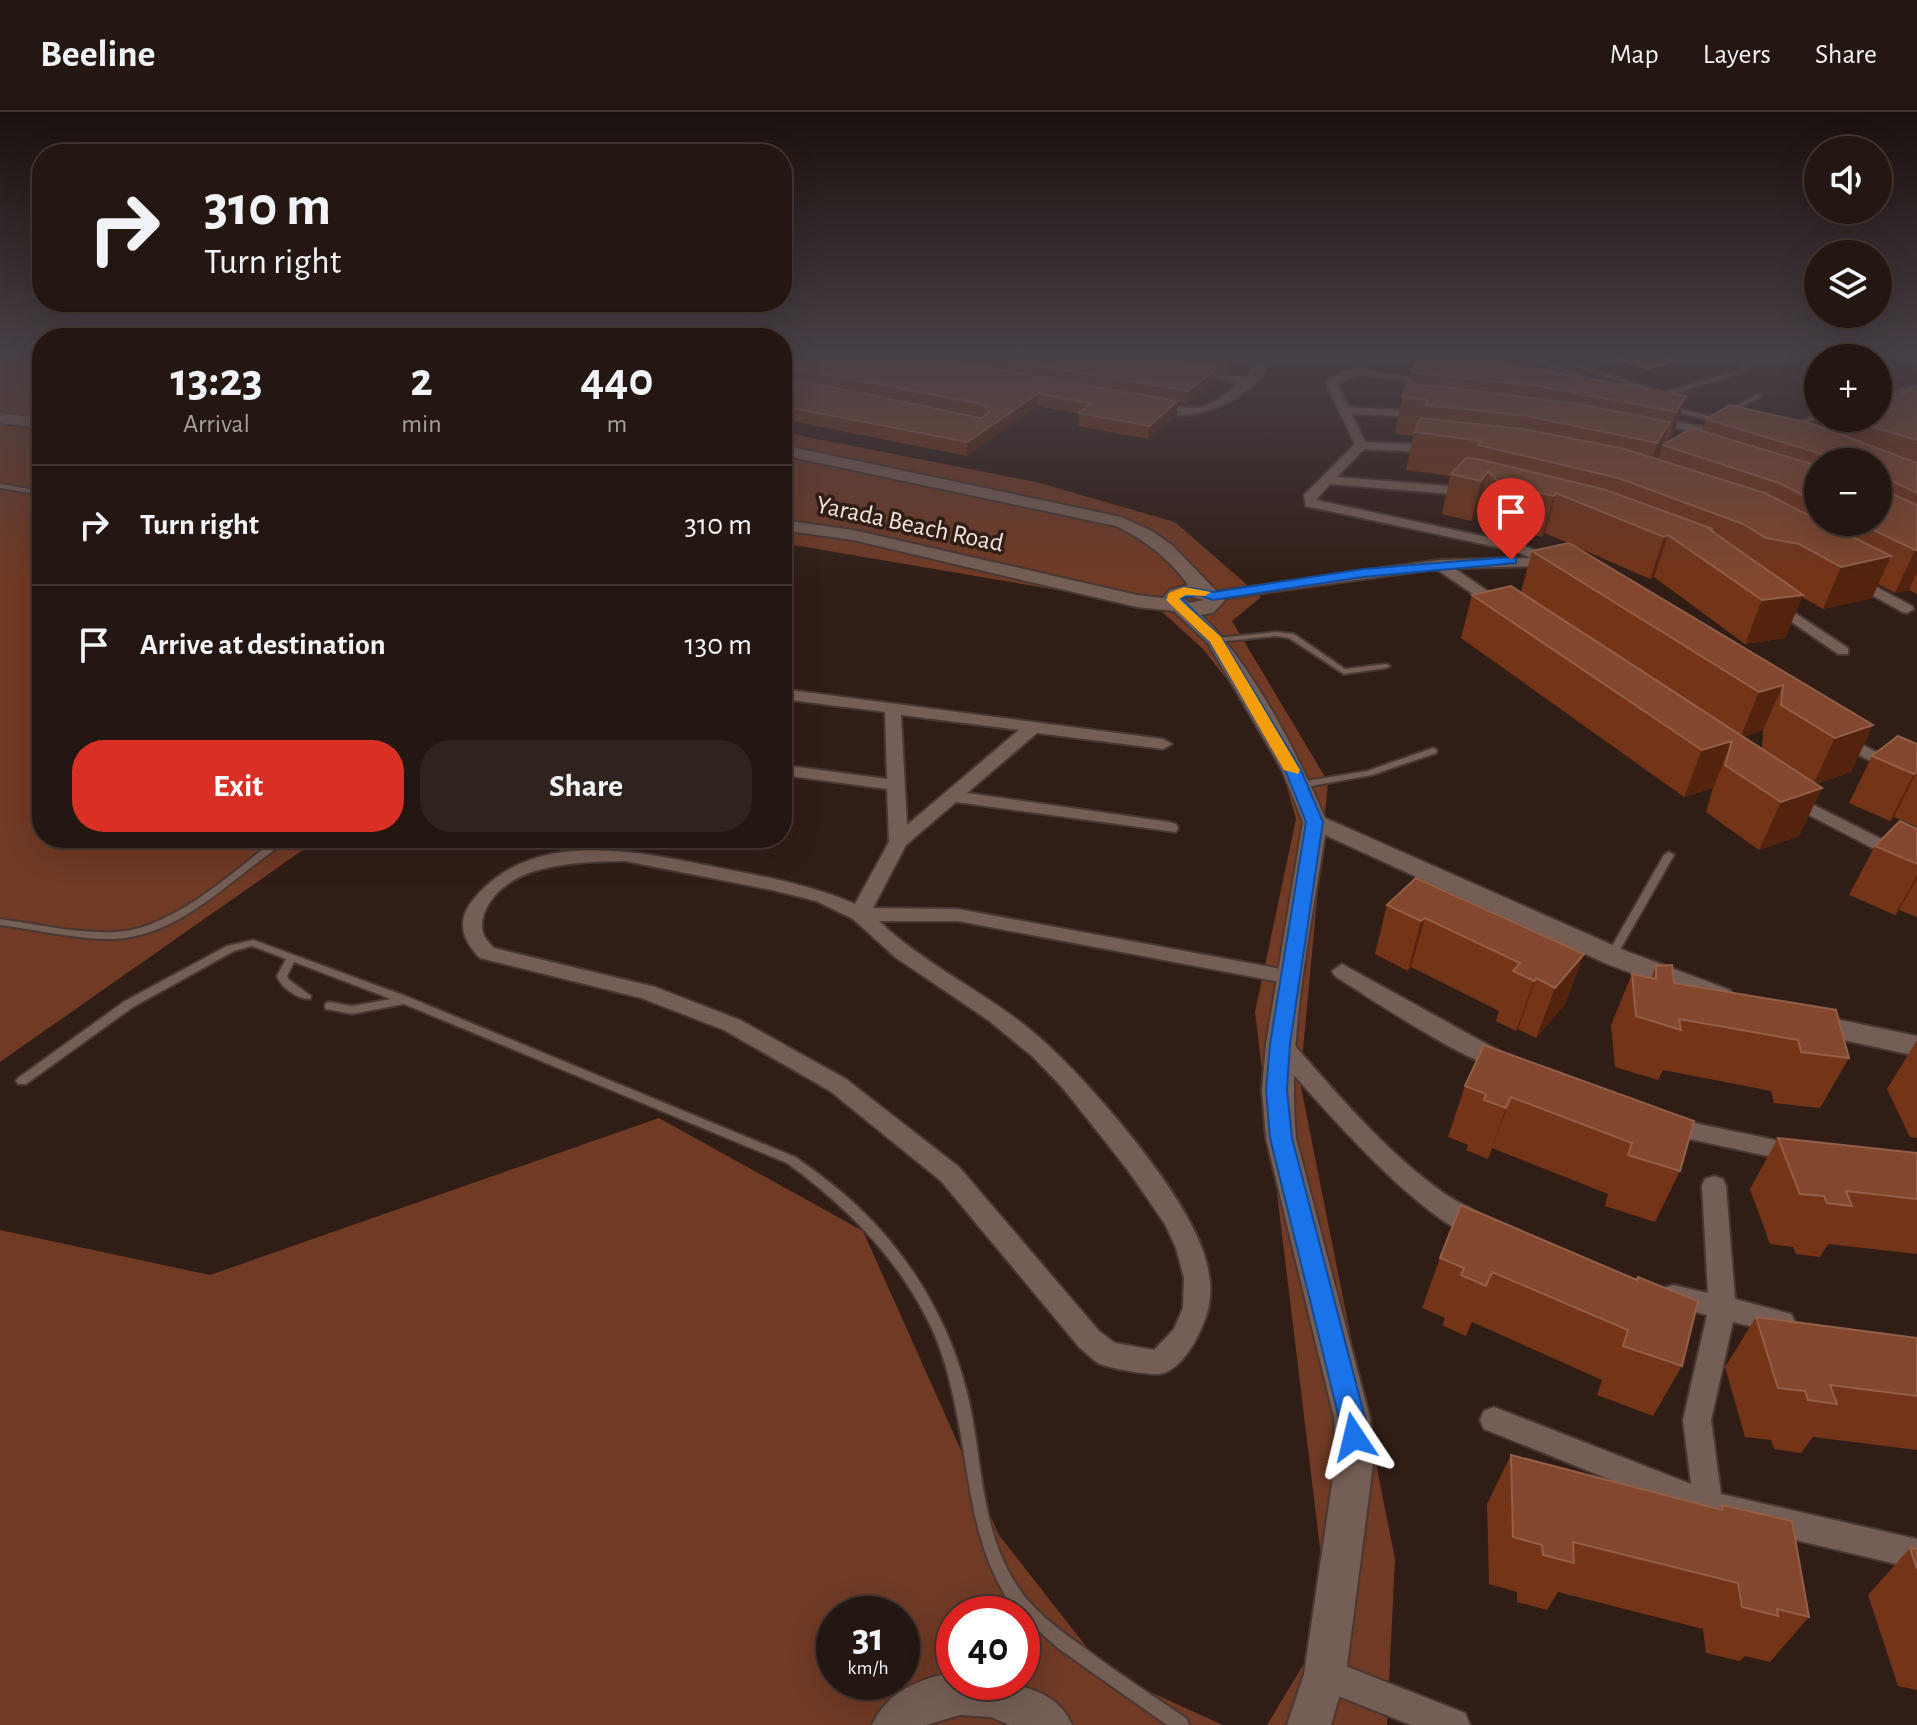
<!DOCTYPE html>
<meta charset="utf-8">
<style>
:root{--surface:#241610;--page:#30231e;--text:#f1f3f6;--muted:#a39f9f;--line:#413530;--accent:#d93025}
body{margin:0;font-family:"Alegreya Sans",sans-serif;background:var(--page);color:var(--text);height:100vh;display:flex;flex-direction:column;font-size:30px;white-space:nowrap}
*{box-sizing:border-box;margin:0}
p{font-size:26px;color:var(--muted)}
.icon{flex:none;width:44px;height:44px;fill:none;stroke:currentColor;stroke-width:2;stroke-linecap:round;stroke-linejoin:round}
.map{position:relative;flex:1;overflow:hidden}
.drawer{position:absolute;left:32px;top:216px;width:760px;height:520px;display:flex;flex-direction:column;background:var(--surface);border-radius:32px;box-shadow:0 8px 32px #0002,0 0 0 2px var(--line)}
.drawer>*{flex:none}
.banner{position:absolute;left:32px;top:32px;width:760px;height:168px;border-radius:32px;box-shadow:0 8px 32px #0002,0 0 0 2px var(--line);background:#241610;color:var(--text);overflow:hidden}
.buttons{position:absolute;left:1804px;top:24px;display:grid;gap:16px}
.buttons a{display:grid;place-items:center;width:88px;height:88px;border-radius:50%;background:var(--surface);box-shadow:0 8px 32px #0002,0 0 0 2px var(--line);font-size:40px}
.speed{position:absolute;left:816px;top:1484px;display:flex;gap:16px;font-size:40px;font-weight:700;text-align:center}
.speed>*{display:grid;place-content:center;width:104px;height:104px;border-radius:50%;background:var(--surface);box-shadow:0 8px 32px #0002,0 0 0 2px var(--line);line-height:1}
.speed small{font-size:20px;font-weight:400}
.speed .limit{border:12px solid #d22;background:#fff;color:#111}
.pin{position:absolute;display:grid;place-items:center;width:68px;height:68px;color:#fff;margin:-82px -34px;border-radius:50% 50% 50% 0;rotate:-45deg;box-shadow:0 0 8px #0007}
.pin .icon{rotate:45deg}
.me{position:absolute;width:88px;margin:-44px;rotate:350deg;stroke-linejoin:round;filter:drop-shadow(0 0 6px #0008)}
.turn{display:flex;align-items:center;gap:28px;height:168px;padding:0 40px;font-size:36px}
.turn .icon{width:104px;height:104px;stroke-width:2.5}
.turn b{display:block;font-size:56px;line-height:68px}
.eta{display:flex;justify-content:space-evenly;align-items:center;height:136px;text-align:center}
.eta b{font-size:48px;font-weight:600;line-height:56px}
.cta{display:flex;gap:16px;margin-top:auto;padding:16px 40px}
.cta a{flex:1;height:92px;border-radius:32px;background:var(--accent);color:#fff;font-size:32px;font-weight:600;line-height:92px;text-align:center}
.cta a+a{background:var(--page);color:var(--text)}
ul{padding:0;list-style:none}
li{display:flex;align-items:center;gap:24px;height:120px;padding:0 40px;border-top:2px solid var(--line)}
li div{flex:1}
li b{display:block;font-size:30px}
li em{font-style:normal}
header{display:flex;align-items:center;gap:48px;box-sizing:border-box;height:112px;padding:0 40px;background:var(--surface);border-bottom:2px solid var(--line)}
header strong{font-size:38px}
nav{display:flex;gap:44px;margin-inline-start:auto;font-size:28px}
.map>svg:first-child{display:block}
.green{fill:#703a25;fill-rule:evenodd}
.water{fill:#9e563a;stroke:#b7806b;stroke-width:2}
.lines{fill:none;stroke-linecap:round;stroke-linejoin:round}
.service-casing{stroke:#483733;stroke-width:4}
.minor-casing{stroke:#483733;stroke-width:4}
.tertiary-casing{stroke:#483733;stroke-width:4}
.service{fill:#755e55;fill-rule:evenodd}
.minor{fill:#755e55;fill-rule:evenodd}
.tertiary{fill:#755e55;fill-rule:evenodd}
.wall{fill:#743418;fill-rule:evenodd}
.shaded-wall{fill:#53230e}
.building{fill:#82472d;stroke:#935f49;stroke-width:2}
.route{fill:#1a73e8;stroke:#114b97;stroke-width:2}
.slow{fill:#f59e0b}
.labels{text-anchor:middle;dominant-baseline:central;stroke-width:7;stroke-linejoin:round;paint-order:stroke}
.far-street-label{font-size:26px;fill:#f0e2dd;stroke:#301d16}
</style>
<header>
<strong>Beeline</strong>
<nav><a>Map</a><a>Layers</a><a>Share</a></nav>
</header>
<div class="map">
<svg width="1917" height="1613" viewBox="0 0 1917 1613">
<rect width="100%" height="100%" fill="#301d16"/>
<!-- green -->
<path class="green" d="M0,242h42v484h278l-320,224z
M782,320l254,50 139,40 86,75 -29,24 96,161 -28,300 95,477 -8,166h-120l62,-103 -74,-610 41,-193 -23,-81 -70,-89 -42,-38 -51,-12 -328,-56z
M659,1006l204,113 136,304 107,137 117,53h-1223v-495l210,45zM834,1502h68v68h-68zM954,1502h68v68h-68z"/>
<!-- water -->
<path class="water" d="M1603,242h54l20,6 -29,9z"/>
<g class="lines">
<!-- service casing -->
<g class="service-casing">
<path id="service" d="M1520,242h8l71,28 -5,1z
M1542,242h8l113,39 74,-22 5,-3 -2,-7 7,-3 -14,-4h9l13,4 -10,5 3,5 -7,5 -78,24z
M1917,273v4l-39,11v-4z
M1756,283l5,1 -30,17 -5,-1z
M1671,295l53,13 1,1 -3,2 -53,-13 -1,-1z
M1818,301v4l-25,12 -5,-1z
M0,372l42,7v4l-42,-7z
M1276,520l18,2 51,35 41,-5 4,2 -4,2 -42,6 -55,-36 -13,-2 -60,6 -4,-2 4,-2z
M1433,636l3,1 1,2 -1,2 -64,22 -72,13 -4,-3 4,-3 67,-11z
M277,726h11c-12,11 -26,21 -39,31 -38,30 -82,67 -133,70 -39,1 -78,-9 -116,-14v-6c38,5 77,15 115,13 56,-2 119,-61 162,-94z
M1669,740l5,3 -57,100 -5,3 -4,-1 -1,-2 57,-100z
M253,828l155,57 387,160c22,15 43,31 62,49 61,57 102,133 116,215 9,55 12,115 43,163 16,26 42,45 66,62 34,26 70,49 105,73l2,6h-22l-108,-76 -37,-33v-2c-10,-5 -17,-18 -22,-28 -29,-54 -31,-113 -43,-171 -5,-26 -11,-52 -21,-77 -32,-74 -85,-128 -149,-175l-383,-159 -52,10 -26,-5 -1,-3 1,-3 4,-1 22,4 39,-7 -97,-37 -7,14 2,4 22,16 -1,3c-12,0 -29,-11 -33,-23l9,-17 -34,-13 -18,5 -101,56 -107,77h-8l-2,-3 2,-3 107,-77 102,-55z"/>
</g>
<!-- minor casing -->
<g class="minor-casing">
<path id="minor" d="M1263,242h10c-11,43 -87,78 -126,53 13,-8 36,3 52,0 15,-2 29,-15 40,-24l-53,-10v-4l60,8z
M1359,257l82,13 -6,3 -76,-10 -22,8 12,24 78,5 6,3 -6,3 -75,-4 13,28 72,3 6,4 -6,4 -73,-4 -27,28 137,11 6,4 -6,4 -144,-12 -14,16 203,44 24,9 8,10 -2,3 -95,2 54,37v6h-10l-62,-42 -223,31 -7,-4 7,-4 226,-32 92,-2 -16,-7 -209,-45 -2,-11 51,-51 -30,-62 18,-11z
M1652,304l78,17 2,3 -6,4 -78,-19 -2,-2z
M1854,463l58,31 2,3 -7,4 -5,-1 -53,-30v-6z
M1772,486l76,50v6h-10l-71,-49v-6z
M782,577l381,50 9,5 -9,5 -126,-16 -70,60 202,29 7,2 2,4 -2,4 -220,-30 -50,43 -33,63 85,1 339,63 3,5 -3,5 -7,2 -332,-63h-79c44,42 100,68 148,106 53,42 155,161 176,224 8,24 11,47 1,71 -7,18 -21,44 -40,51 -10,4 -56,-5 -66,-10 -6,-4 -13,-11 -19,-16l-138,-166 -111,-90 -106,-61 -83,-32 -161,-40c-18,-18 -24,-37 -7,-58 59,-74 167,-48 247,-32 46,9 92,17 135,36l34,-62 -2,-53 -105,-14v-10l105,14 -2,-67 -103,-13zM901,603l118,15 -112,95zM625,749l147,29 44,11 37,18 42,38 93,63 44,36 30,31 65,82 38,55 11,24 8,30 -1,30 -9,21 -20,21 -39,-7 -16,-12 -140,-164 -113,-88 -106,-59 -85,-33 -161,-39c-11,-10 -15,-19 -10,-34 19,-52 96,-52 141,-53z
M1838,620l79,41v12l-85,-44 -2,-4z
M1790,681l127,64v14l-133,-69 -3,-4z
M1342,852l168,93 3,6 -3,6c-25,7 -148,-76 -175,-93l-3,-5z
M1280,924l8,2c49,55 96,113 157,156 14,10 41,19 49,35l-4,7c-47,16 -186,-150 -218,-186l-3,-6 3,-6z
M1666,1005l133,28 8,2 4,7 -4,7 -8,2 -141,-31 -4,-6 4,-6z
M1714,1064l9,3 3,7 9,113 56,15 4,8 -4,8 -9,4 -49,-12 -22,98 10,74 196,45v30l-209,-50 -224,-90 -4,-9 4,-9 10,-4 197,77 -8,-64 24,-105 -43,-11 -4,-8 4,-8 9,-3 35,8 -6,-107 3,-7z
M1325,1546l140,55 5,12h-59l-98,-39 -4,-12 4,-12z"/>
</g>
<!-- tertiary casing -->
<g class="tertiary-casing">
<path id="tertiary" d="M0,301l42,5v10l-42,-5z
M782,333l339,72 31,14 21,15 52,54 -12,13 -12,2c50,47 97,139 124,203l301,133 104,39 4,7 -4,7 -10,2 -113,-42 -282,-129c-15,100 -38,201 -29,303l74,280 4,39 -28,217 -15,51h-44l17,-51 32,-217 -2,-39 -68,-280 -4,-48 4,-46 37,-222 -21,-52 -74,-127 -34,-32 -37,-4 -284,-67 -71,-10v-10l71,10 284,65 26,3 7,-8 18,-5c-19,-27 -43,-45 -72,-59l-334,-71zM1188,484l16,4 -15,3 -6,-5z
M1807,901l110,23v20l-120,-26 -4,-7 4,-7z
M954,1561v9c41,0 99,-2 118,43h-63l-18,-8 -31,-2 -34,10h-54c14,-32 48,-48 82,-52z"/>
</g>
<!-- service -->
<use href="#service" class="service"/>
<!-- minor -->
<use href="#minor" class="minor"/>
<!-- tertiary -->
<use href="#tertiary" class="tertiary"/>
</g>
<!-- wall -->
<path class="wall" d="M782,242h460l-16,17 -16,-3 5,13 -28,23 -9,-2 -1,12 -29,25 -70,-13 1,-12 -42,-8 -70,50 -185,-37zM862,282l120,23 -1,1z
M1412,260l274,24 -12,37 -4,8 32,-10 4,-12 134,15 6,-15 71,-27v70l-13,-3 13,4v131l-8,-4 -14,3 -17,-9 -6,14 -49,11 -21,-12 -17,41 -40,6 -91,-67 -4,2 -78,-34 301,180 -22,47 -35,12 6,4 -23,48 -40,14 -53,-38 7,-24 -29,9 -223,-159 11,-43 49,-3 11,-41 36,-8 -23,-10 -3,4 -50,-12 -14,-14 -7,10 -29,-7 8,-38 -44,-6 7,-34 -18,-2 7,-37 8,-13zM1818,350h60v60h-60zM1763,618l-1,19 -19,-12z
M1917,632v173l-18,-7 -4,5 -46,-20 26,-49 41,-18 -1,-2 -21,-9 -4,4 -41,-18 23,-47z
M1387,793l197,49 -19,50 -29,34 -18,-9 -2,2 -20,-10 3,-10 -88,-44 -3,4 -33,-17z
M1656,854l18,17 175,75 -29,50 -46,-5 -3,-12 -108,-21 -5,10 -43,-13 -4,-42 21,-51 19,4z
M1917,928v98l-7,-1 -23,-48z
M1484,933l196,126 -25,51 -50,-16 3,-12 -116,-46 -4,11 -22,-9 2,-5 -20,-8 17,-51z
M1778,1026l139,15v101l-89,-10 -8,13 -24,-3 -3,-7 -23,-3 -20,-55z
M1461,1093l221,161 -29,50 -56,-21 5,-15 -130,-58 -6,14 -24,-11 3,-7 -23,-10 18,-50z
M1756,1205l161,21v112l-104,-13 -12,16 -27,-4 -3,-9 -26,-3 -20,-70z
M1511,1343l208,54 3,-4 87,112 -39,45 -25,-6 -5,5 -34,-8 -3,-24 -145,-37 -11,18 -30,-8v-10l-28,-8 -2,-80z
M1910,1436l7,1v141l-19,-4 -30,-91z"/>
<!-- shaded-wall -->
<path class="shaded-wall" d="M1232,242h10l-16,17 1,-13z
M1216,257l-1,12 -28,23 1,-13z
M1038,282l-1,12 -70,50v-14z
M1686,284l-12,37 -7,13 -1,-1 10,-33z
M1178,289l-1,13 -29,25 1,-13z
M1670,310l-12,38 -13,22 12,-39z
M1488,359l-10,40 -7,10 10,-40z
M1556,381l-11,40 -3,4 12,-41z
M1668,423l-14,42 -4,2 14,-42z
M1915,438h2v22l-8,18 -14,3z
M1891,444l-19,42 -49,11 18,-42z
M1803,483l-18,43 -40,6 17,-44z
M1783,573l-20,45 -23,8 19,-46z
M1873,613l-22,47 -38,13 22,-47z
M1732,629l-19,47 -29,9 18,-47z
M1917,659l-23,46 -4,4 24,-47z
M1822,676l-23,48 -40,14 22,-48z
M1917,763v3l-18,32 -4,5z
M1425,806l-14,49 -3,4 13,-50z
M1584,842l-19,50 -29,34 19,-50z
M1536,866l-18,51 -2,2 18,-50z
M1511,985l-19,51 -4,11 18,-51z"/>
<!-- building -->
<path class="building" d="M782,242h125l271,47 -29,25 -70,-13 12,-10 -53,-9 -71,48 -185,-36v-29l199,41 9,-6 -8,-8 -200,-38z
M968,242h167l81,15 -28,22z
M1200,242h32l-5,4z
M1418,244l73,5 195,35 -10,16 -138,-26 -126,-14z
M1407,272l40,3 131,17 92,18 -13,21 -130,-27 -102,-11 3,-5 -26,-3z
M1912,278l5,2v48l-71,-21 2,-1h30v-13z
M1730,293l83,19 104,39v30l-29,-14h-10v-17h-43v-4l-129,-39z
M1421,306l101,11 99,19 144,45 53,27v2h5l68,34 -50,11 -42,-23 -33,-6 -23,-14 -125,-46 -140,-33 4,-4 -68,-9z
M1692,316l126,38v37l-39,-20 -116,-38z
M1466,346l12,1 128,31 107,39 -7,-2 97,68 -41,5 -94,-65 -4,2 -108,-44 -2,3 -52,-11 -14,-14 -7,10 -30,-7z
M1878,376l39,17v45h-2l-58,-28h21z
M1569,431l304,182 -38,13 -54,-33 2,-20 -24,7 -227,-141z
M1511,474l311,202 -41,14 -56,-37 7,-24 -30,9 -230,-155z
M1898,624l19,8v27l-3,3 -42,-18z
M1900,709l17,8v35l-42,-18z
M1416,766l168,76 -29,34 -19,-10 -2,3 -21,-10 7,-8 -95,-45 -4,3 -34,-16z
M1672,853l2,18 162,27 13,48 -48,-6 -3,-12 -119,-21 2,11 -45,-14 -4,-42 24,5v-13z
M1484,933l210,76 -14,50 -52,-16 4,-12 -121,-46 -5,11 -22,-8 2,-6 -21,-8z
M1778,1026l139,15v46l-71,-8 6,15 -25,-3 -3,-7 -24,-2z
M1461,1093l176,75 1,-3 60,24 -16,65 -59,-20 5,-16 -136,-58 -6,14 -25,-11 3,-7 -24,-10z
M1756,1205l161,21v58l-87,-11 7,19 -29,-4 -3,-9 -27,-3z
M1511,1343l211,55v-5l70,16 17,96 -32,-8 1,7 -36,-9 -4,-24 -165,-41 1,21 -31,-8 -1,-10 -29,-8z
M1910,1436l7,1v20z"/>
<!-- sky -->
<linearGradient id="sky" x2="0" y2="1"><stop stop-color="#1a100c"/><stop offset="0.52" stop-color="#484047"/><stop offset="1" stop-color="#484047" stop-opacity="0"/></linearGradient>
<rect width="1917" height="468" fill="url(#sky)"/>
<!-- route -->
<path class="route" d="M1511,445l5,1v5l-153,14 -150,23 -14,-5 -18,3 42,42 78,130 22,52 -33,222 -3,46 5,48 73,280 2,19 -4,9 -9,3 -9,-3 -6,-28 -69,-280 -4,-48 4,-46 36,-222 -21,-52 -75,-128 -44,-44 18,-11 30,5 149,-23z"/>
<!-- slow -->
<path class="slow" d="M1184,475l27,5 -6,4 -19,-1 -7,4 42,38 79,133 -2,4 -14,-4 -74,-128 -44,-42 3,-7z"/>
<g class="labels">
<!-- far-street labels -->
<g class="far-street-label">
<text transform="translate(910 412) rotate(12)">Yarada Beach Road</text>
</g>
</g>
</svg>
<div class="buttons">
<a><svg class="icon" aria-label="sound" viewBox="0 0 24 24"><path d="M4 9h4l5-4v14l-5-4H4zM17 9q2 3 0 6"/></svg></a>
<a><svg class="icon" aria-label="layers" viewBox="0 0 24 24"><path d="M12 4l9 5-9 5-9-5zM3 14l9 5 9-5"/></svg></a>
<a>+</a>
<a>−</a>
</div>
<div class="speed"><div>31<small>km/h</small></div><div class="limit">40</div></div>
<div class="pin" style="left:1511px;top:448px;background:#d93025"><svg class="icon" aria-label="arrive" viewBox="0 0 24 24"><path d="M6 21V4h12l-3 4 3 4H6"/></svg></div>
<svg class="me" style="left:1354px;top:1325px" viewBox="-20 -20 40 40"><path d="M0-17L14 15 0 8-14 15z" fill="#1a73e8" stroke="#fff" stroke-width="4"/></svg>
<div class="banner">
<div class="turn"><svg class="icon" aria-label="right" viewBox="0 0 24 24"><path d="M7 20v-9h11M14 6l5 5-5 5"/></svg><div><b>310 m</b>Turn right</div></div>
</div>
<section class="drawer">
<div class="eta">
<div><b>13:23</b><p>Arrival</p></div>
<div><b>2</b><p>min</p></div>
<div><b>440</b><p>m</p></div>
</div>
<ul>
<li><svg class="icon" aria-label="right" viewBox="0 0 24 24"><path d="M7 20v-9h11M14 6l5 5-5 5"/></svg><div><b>Turn right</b></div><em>310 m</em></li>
<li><svg class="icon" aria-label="arrive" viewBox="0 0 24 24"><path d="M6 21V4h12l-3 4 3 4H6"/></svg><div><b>Arrive at destination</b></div><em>130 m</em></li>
</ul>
<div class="cta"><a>Exit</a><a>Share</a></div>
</section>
</div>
